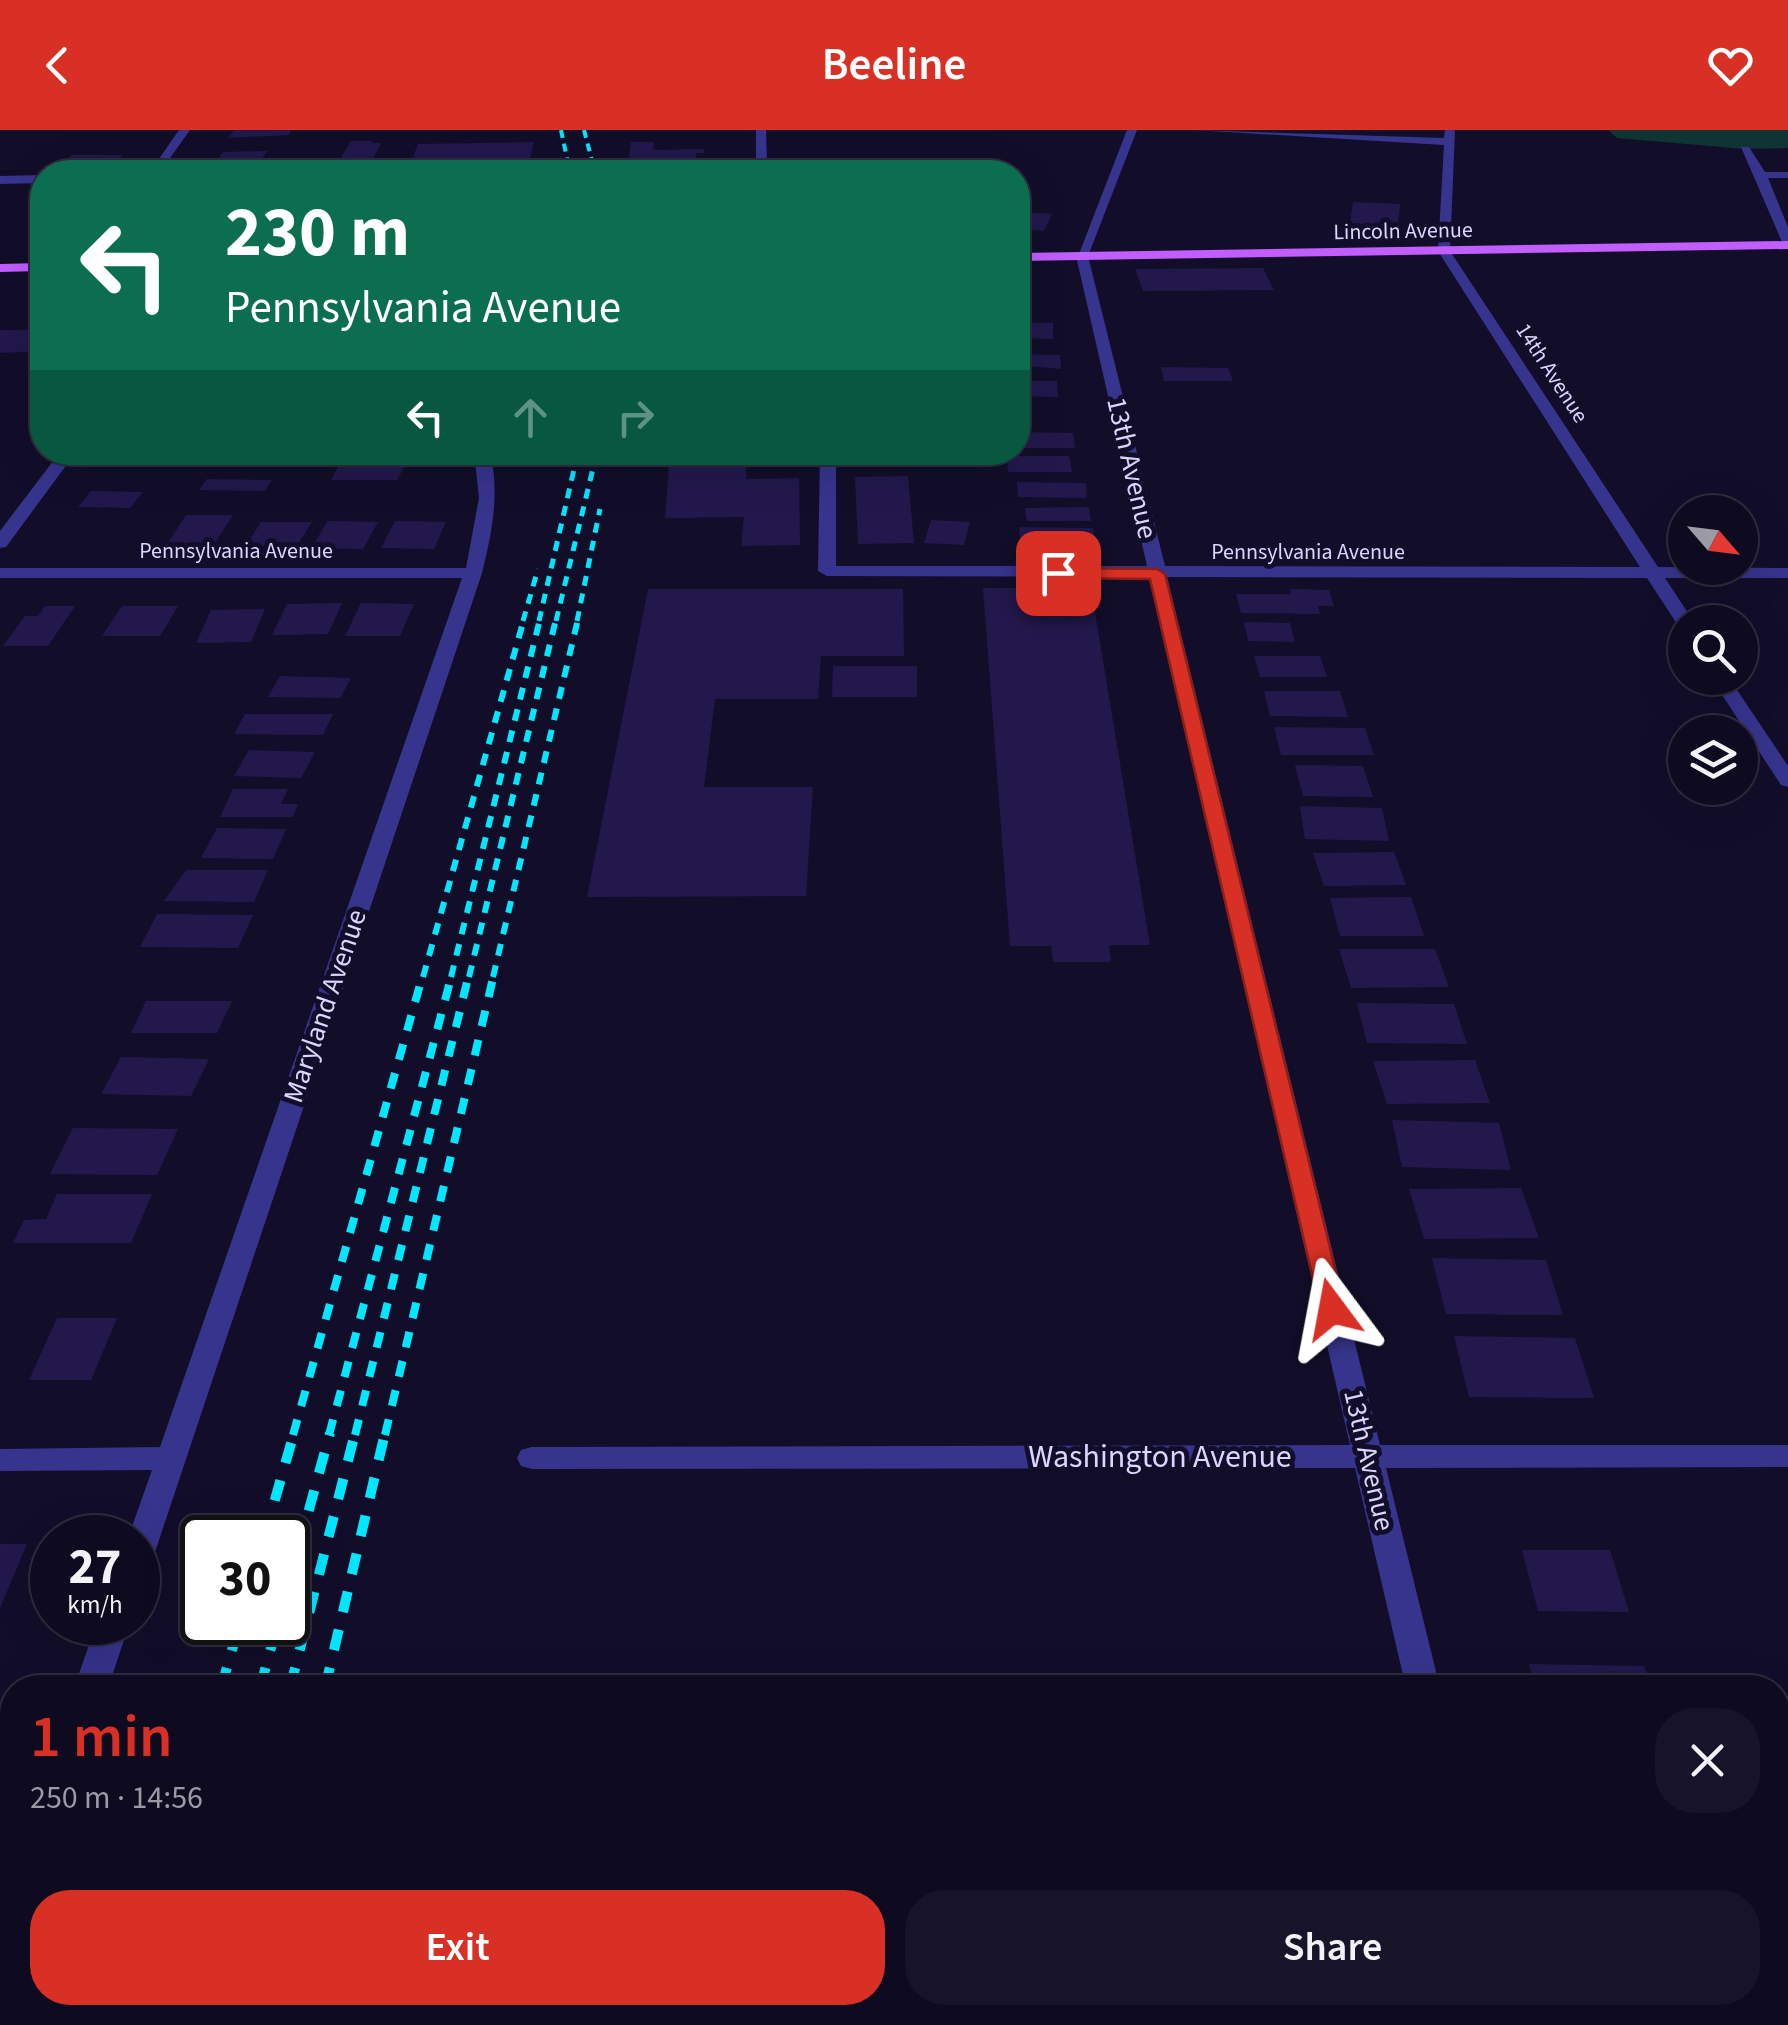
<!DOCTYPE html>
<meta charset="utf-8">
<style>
:root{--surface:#0e0a20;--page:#171329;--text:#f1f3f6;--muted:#9b9aa5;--line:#2e2b3e;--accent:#d93025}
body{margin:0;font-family:"Source Sans 3",sans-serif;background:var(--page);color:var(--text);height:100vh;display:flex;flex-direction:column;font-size:38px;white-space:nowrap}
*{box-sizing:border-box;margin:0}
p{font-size:32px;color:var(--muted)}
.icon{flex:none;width:55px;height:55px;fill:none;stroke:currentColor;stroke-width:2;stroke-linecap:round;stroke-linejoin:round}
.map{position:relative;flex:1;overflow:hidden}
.side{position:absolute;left:0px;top:1545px;width:1790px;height:350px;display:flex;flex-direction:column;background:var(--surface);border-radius:40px 40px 0 0;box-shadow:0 10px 40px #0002,0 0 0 2px var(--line)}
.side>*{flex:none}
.guide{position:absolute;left:30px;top:30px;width:1000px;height:305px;border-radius:40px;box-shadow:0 10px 40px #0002,0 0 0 2px var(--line);background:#0b6e4f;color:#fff;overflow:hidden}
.needle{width:65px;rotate:118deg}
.fabs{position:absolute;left:1668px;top:365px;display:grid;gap:20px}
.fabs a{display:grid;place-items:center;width:90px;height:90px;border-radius:50%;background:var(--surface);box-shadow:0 10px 40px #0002,0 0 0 2px var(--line);font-size:50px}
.speed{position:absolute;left:30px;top:1385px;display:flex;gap:20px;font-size:50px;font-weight:700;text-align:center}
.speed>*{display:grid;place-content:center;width:130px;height:130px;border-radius:50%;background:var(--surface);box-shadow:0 10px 40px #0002,0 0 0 2px var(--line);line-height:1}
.speed small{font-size:25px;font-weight:400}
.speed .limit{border:5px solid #111;border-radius:15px;background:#fff;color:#111}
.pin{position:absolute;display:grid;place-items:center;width:85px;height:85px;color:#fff;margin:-42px;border-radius:20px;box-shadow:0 5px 15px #0006}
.me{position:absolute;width:110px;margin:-55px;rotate:347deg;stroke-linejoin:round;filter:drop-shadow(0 0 8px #0008)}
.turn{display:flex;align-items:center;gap:35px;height:210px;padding:0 30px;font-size:45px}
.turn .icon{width:130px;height:130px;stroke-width:2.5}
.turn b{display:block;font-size:70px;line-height:85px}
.lanes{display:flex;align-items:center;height:95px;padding:0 30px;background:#0003;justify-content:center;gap:50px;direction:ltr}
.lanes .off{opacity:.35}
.round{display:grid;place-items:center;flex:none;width:105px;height:105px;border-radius:40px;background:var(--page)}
.summary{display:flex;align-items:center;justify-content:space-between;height:170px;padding:0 30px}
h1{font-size:60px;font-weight:600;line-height:75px;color:var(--accent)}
.primary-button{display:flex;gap:20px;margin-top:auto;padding:20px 30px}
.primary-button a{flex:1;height:115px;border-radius:40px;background:var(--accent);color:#fff;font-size:40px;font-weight:600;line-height:115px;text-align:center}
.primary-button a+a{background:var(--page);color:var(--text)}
header{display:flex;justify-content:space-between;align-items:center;height:130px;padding:0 30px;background:var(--accent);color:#fff;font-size:45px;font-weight:600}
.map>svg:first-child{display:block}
.green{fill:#103433}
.water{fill:#051f4b}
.building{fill:#22184c}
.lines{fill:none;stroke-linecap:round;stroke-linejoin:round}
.minor{fill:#37348d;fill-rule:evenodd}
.tertiary{fill:#37348d;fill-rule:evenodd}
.primary{fill:#c25dff;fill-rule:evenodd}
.rail-far4{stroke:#02e6ff;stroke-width:4;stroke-dasharray:8 6;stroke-linecap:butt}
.rail-far3{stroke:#02e6ff;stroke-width:5;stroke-dasharray:10 8;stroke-linecap:butt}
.rail-far2{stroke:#02e6ff;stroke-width:6;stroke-dasharray:12 10;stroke-linecap:butt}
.rail-far1{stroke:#02e6ff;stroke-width:8;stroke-dasharray:16 14;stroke-linecap:butt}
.rail{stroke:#02e6ff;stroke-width:10;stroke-dasharray:21 18;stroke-linecap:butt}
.route{fill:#d93025;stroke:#8d1f18;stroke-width:2.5}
.labels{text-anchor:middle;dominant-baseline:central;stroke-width:10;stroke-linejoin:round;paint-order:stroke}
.far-street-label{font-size:22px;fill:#dbd6ff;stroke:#120e2a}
.street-label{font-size:28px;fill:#dbd6ff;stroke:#120e2a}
.near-street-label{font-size:32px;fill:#dbd6ff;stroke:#120e2a}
</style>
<header><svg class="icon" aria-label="back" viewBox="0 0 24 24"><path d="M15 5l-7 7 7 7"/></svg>Beeline<svg class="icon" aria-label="heart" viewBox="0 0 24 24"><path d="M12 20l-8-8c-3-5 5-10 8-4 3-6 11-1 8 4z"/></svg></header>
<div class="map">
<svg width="1788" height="1895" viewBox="0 0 1788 1895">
<rect width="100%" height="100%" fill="#120e2a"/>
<!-- green -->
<path class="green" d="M1608,0h180v18l-43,1 -128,-11z"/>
<!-- water -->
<path class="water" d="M518,1882h268v13h-270z"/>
<!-- building -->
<path class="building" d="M234,0h57l-2,5 -61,3z
M351,11h22l-2,2h10l-9,18h-33z
M534,12l-4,16 -118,2 6,-16z
M631,12h23l-1,8 51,-1v4h-8v5l-67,1z
M267,21l-5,8 -47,4 8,-11z
M72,25h51l-5,6 -53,2z
M1353,72l47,2 -3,33 -49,1z
M1018,82l34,2 -8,17 -26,-2z
M1263,138l11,22 -131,1 -8,-22z
M42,178v43l-42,2v-23h28z
M1018,192l35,1v16l-35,-1z
M1018,211h4l-2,13 40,1 1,14 -43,-4z
M1161,237l67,1 5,13h-69z
M1018,251h39l1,16 -40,-1z
M1018,302l55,1 2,15h-57z
M131,322h51l-7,9 -51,-1z
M335,322h78l-16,28h-66l7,-13h-11z
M670,322h128v7h-52v20l53,-1 1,67 -59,1 3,-29 -79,1z
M855,322h52v7h-52z
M1007,326h62l3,16h-64z
M908,346l6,67 -56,1 -3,-67z
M207,349l65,1 -7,11 -66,-1z
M1017,352l69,1 1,15 -69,-1z
M91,361l52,1 -13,16 -52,-1z
M1089,377l2,14h-64l-2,-13z
M186,385h47l-22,34h-47z
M931,390l39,2 -6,23 -40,-2z
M328,391l50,1 -15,27 -52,-1z
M395,391l51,1 -12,27 -53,-1z
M261,392h51l-17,27h-51z
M1019,397l74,1 3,19h-75z
M983,458h108l59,357h-41l2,17h-58l-2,-16h-41z
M648,459h255l1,67h-83l-3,43h-103l-11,88h109l-7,109 -219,1z
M1290,459l39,1 5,16h-16l2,8 -79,-1 -5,-19h55z
M342,473l-14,31 -56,1 15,-31z
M361,473l53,1 -14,32h-55z
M45,476h30l-27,40h-45l22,-30h13z
M122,476h56l-18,30h-58z
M265,479l-14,33 -55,1 15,-33z
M1244,492l46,1 5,19 -47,-1z
M1254,526h66l7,21h-67z
M833,536h84v31h-85z
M280,546l71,2 -11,20 -72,-1z
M1264,561h76l8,26 -78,-1z
M245,584h88l-10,21 -89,-1z
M1274,597l91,1 9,27h-93z
M249,620l66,2 -14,26 -67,-2z
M1295,635l68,1 10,31 -70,-1z
M233,659h55l-7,15h17l-5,13h-73z
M1300,676l82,2 7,33 -84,-2z
M217,698l69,1 -13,30 -72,-1z
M1394,722l12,33 -82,1 -11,-33z
M186,740h82l-14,32 -90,-1z
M1411,767l13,39h-84l-10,-38z
M157,784l96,1 -15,33 -98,-1z
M1339,819h96l14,38 -98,1z
M146,871h86l-15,32h-86z
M1357,873l97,1 13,40 -100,-1z
M121,927l88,2 -18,37 -90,-2z
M1475,930l15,43 -103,1 -14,-43z
M1392,990l107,3 12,47 -109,-3z
M73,998l105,1 -21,46 -107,-1z
M1521,1058l18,50 -115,1 -15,-50z
M57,1064h95l-21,49h-118l11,-23 22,-1z
M1432,1128l114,2 17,55 -117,-1z
M57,1188h60l-26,62h-62z
M1454,1206l121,2 19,60 -125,-1z
M0,1414h27l-27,64z
M1522,1420h88l19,62 -91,-1z
M1529,1534l115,2 6,17h49l1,5h-165z
M1778,1721h10v87l-10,-1z
M365,1882h84l-2,13h-85z
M848,1882h83v13h-83z"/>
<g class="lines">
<!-- minor -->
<path class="minor" d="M179,0h11l-30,42h-10z
M756,0h10l1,33 193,-1 6,3 -6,3 -204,4z
M1193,0l251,8 1,-8h10l-5,121 208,316 130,1v10h-123l29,44h-9v6l-6,-1 -32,-49 -480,-1 213,868h408v22l-402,1 54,220h-34l-51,-220 -823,1 -11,-3 -4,-8 4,-8 11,-3 818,-2 -200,-868 -323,-1 -9,-5 2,-119h16v114h311l-71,-310 6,-4 6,4 77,310 475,1 -202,-316 6,-106z
M1741,17h8l16,25h23v6h-20l20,49v19l-6,-4z
M42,45v8l-42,1v-8z
M60,322h16l-70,95 -6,1v-17z
M474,322h16c10,42 2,80 -8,121l-328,982 -5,9 -11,3v-29h-10l24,-68 -152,1v-22l160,-2 302,-869h-462v-10h466l13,-70z
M1711,548h18l59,88v21l-7,-2z
M97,1492h33l-22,66h-34z
M12,1765v65l-12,4v-64z
M1481,1882h39l3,13h-40z"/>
<!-- tertiary -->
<path class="tertiary" d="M1127,0h10l-49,126 -11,3z"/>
<!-- primary -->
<path class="primary" d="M1788,111v8l-770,12v-8z
M42,133v8l-42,1v-8z"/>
<!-- rail-far4 -->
<path class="rail-far4" d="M561,0l9,42
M584,0l11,42"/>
<!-- rail-far3 -->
<path class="rail-far3" d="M523,491l15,-52
M539,491l39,-169
M556,491l41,-169
M577,491l23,-112"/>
<!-- rail-far2 -->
<path class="rail-far2" d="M423,847l101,-358
M451,847l89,-358
M469,847l87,-358
M493,847l85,-358"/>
<!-- rail-far1 -->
<path class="rail-far1" d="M293,1305l130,-461
M329,1305l123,-461
M355,1305l114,-461
M385,1305l109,-461"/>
<!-- rail -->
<path class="rail" d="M264,1408l30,-105
M288,1456l42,-153
M221,1558l19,-66
M260,1558l18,-66
M290,1558l65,-255
M325,1558l60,-255
M125,1895l4,-13
M167,1895l4,-13
M204,1895l3,-13
M245,1895l3,-13"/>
</g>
<!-- route -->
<path class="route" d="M1157,439l8,5 180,735 -3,6h-19l-3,-6 -170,-730 -92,-1 -7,-5 7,-5z"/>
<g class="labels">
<!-- far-street labels -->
<g class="far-street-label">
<text transform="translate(1403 101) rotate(-1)">Lincoln Avenue</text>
<text transform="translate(1552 243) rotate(57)">14th Avenue</text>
<text x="236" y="421">Pennsylvania Avenue</text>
<text x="1308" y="422">Pennsylvania Avenue</text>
</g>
<!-- street labels -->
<g class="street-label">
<text transform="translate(1132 338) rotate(77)">13th Avenue</text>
<text transform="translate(325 876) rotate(-71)">Maryland Avenue</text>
<text transform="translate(1369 1330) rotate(77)">13th Avenue</text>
</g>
<!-- near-street labels -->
<g class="near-street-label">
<text x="1160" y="1327">Washington Avenue</text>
</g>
</g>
</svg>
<div class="fabs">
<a><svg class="needle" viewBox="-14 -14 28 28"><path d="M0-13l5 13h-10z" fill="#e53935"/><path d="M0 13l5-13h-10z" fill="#9b9aa5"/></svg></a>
<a><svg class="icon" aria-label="search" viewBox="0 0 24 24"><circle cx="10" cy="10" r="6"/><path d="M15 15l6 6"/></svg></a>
<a><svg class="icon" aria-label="layers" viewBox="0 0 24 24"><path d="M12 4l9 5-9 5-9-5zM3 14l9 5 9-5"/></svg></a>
</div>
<div class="speed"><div>27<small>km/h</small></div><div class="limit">30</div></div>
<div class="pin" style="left:1058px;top:443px;background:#d93025"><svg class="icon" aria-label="arrive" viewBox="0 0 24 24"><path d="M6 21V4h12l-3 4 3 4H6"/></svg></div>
<svg class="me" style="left:1332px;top:1179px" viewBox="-20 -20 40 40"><path d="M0-17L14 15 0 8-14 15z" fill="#d93025" stroke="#fff" stroke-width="4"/></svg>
<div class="guide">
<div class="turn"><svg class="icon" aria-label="left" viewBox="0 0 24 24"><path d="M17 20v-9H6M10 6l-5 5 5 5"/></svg><div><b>230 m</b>Pennsylvania Avenue</div></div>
<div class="lanes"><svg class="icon" aria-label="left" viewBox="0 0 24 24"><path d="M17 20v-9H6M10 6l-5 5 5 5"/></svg><svg class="icon off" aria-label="ahead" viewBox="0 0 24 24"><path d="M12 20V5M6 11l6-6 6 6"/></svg><svg class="icon off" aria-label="right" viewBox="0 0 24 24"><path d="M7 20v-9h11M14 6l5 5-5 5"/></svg></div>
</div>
<section class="side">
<div class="summary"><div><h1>1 min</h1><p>250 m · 14:56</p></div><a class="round"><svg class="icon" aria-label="close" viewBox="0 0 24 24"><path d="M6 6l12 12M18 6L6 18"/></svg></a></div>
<div class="primary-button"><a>Exit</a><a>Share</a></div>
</section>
</div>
